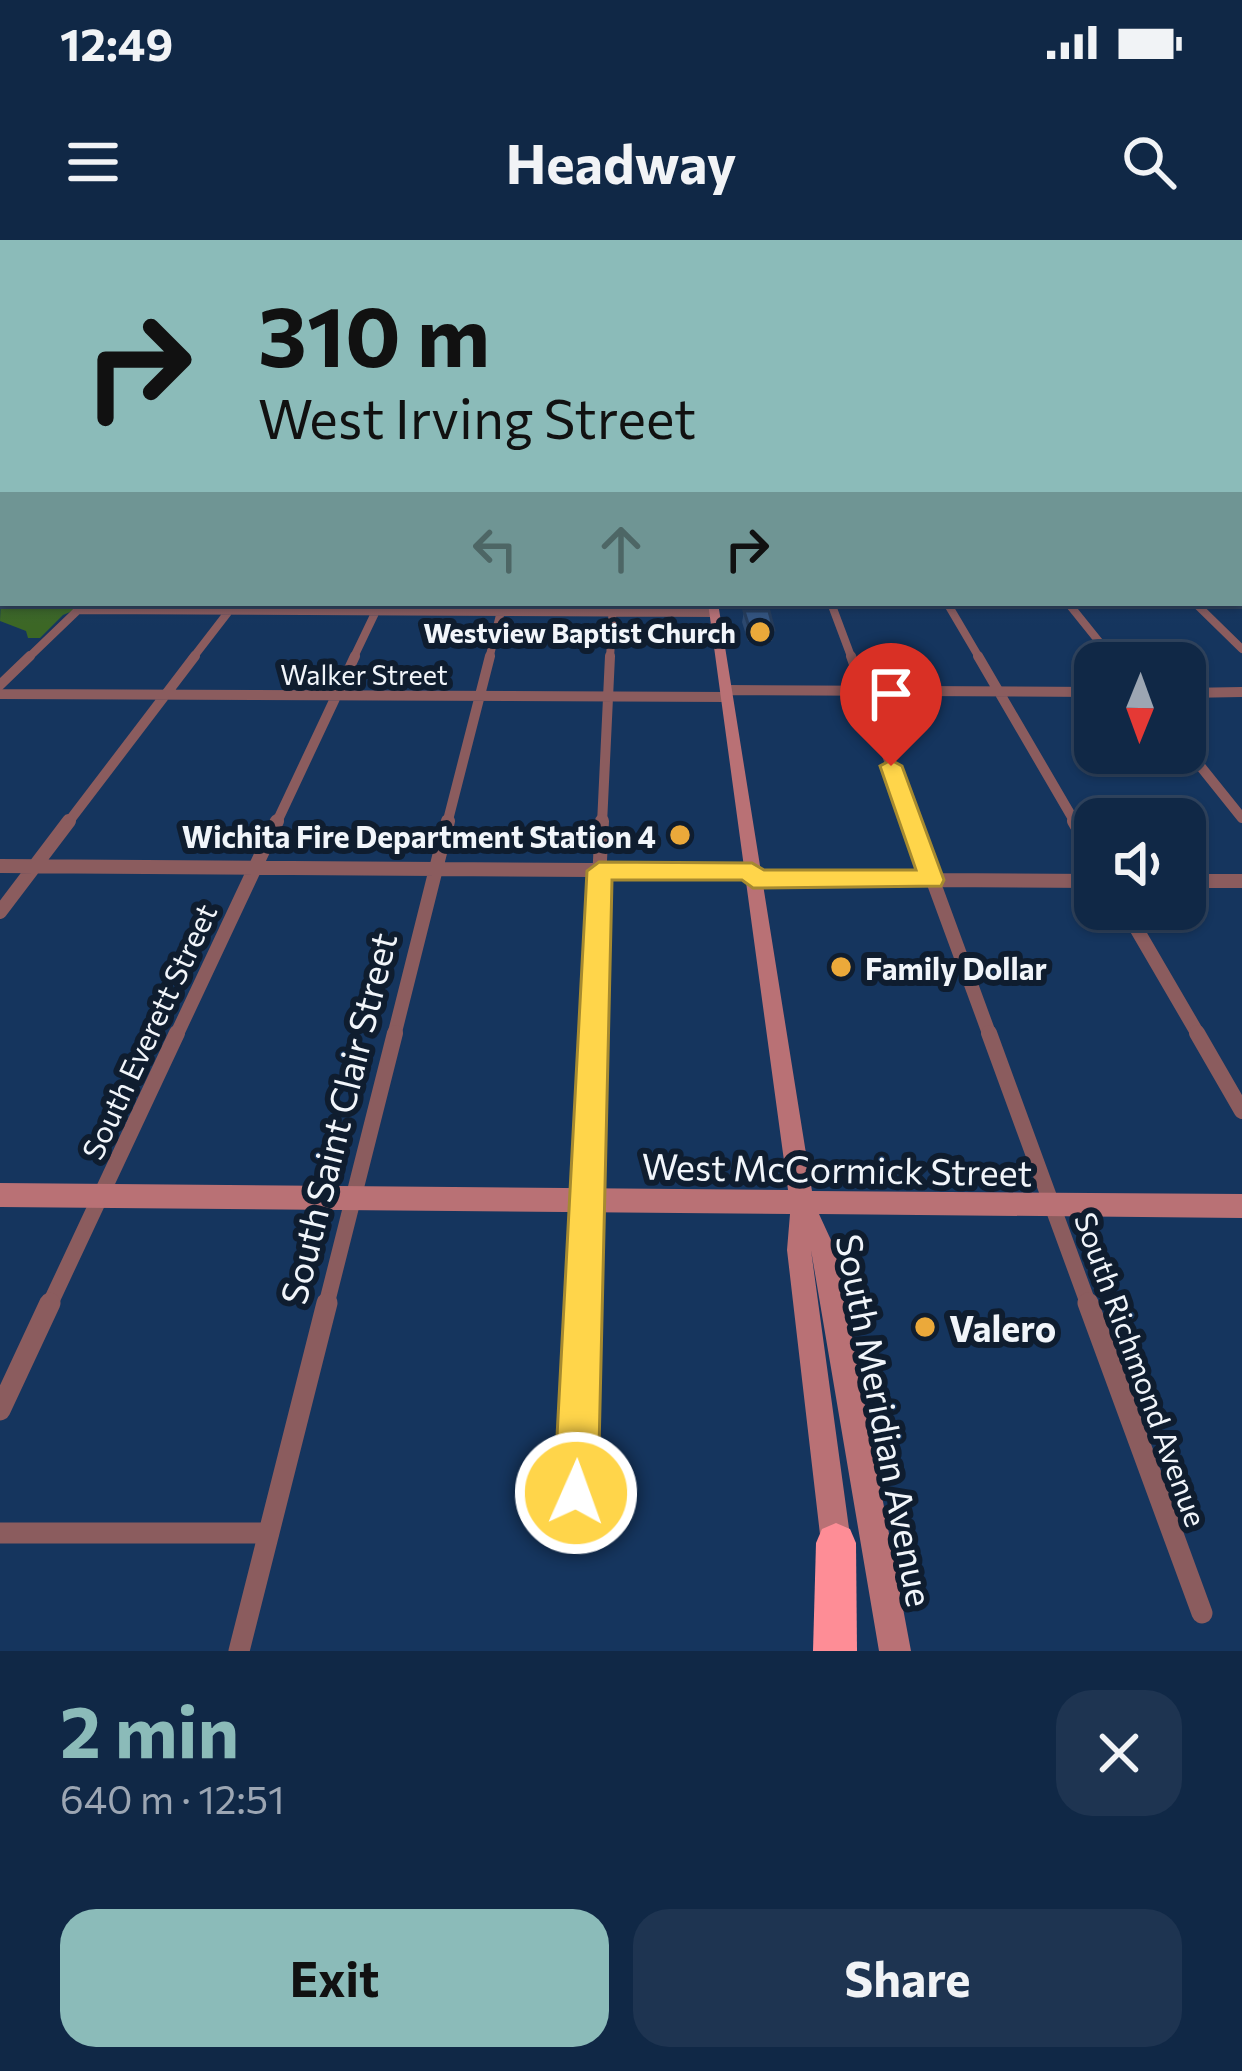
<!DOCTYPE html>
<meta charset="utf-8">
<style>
:root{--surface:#102846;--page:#1e3451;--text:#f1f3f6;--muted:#9ca6b3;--line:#30445f;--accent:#8bbbb9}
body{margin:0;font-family:Commissioner,sans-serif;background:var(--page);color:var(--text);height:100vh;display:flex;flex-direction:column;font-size:45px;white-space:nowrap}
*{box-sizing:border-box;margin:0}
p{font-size:39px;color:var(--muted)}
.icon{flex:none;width:66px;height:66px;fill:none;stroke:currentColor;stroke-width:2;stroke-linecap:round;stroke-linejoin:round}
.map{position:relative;height:1411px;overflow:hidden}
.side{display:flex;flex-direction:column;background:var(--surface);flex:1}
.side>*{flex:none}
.hud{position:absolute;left:0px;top:0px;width:1242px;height:366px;box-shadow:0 3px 9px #0004,0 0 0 3px var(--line);background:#8bbbb9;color:#111;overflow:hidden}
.needle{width:78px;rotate:181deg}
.tools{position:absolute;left:1074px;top:402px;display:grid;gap:24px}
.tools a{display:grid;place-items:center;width:132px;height:132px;border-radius:24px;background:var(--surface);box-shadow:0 3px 9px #0004,0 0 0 3px var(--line);font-size:60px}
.pin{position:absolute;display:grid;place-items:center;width:102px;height:102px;color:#fff;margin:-123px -51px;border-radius:50% 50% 50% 0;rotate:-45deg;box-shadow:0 0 12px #0007}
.pin .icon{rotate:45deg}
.me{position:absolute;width:132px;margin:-66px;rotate:2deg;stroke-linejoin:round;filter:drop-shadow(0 0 9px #0008)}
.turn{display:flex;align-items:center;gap:42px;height:252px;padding:0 60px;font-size:54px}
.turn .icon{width:156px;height:156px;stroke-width:2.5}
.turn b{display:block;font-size:84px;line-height:102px}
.lanes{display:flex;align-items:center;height:114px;padding:0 60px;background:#0003;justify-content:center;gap:60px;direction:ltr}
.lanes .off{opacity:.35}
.round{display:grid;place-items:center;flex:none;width:126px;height:126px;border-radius:36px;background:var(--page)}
.head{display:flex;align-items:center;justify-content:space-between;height:204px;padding:0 60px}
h1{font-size:72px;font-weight:700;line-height:90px;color:var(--accent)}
.primary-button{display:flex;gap:24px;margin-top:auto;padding:24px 60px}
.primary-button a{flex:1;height:138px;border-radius:36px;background:var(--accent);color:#111;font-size:48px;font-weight:700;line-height:138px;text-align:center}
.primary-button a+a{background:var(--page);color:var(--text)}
.status{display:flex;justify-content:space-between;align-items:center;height:84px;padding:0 60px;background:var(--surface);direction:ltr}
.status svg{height:33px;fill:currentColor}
header{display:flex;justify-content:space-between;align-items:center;height:156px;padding:0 60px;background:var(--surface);font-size:54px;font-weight:700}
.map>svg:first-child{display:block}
.green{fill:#3c6725}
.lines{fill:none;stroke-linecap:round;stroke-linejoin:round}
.street-far4{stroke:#8b5c5e;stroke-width:8}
.street-far3{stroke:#8b5c5e;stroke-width:10}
.street-far2{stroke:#8b5c5e;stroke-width:14}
.street-far1{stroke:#8b5c5e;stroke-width:16}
.street{stroke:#8b5c5e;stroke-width:21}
.secondary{fill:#b97175;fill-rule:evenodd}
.highway{fill:#fe8d96;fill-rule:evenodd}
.rail-casing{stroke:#92a2b7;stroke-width:4.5}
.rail{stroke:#0f1d2f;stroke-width:3;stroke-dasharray:4.5;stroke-linecap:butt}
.wall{fill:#2c486e}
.building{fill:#335480;stroke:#243b5a;stroke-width:3}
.route{fill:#ffd54a;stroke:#a68a30;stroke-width:3}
.poi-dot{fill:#eba93a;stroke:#0f1d2f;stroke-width:4.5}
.labels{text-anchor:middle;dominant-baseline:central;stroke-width:12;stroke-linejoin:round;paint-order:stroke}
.far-poi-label{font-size:27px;font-weight:bold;fill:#f1f5fa;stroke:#0f1d2f;text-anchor:end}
.far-street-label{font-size:27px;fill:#f1f5fa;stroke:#0f1d2f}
.poi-label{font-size:30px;font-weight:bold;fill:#f1f5fa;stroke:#0f1d2f;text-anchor:end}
.street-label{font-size:30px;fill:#f1f5fa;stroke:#0f1d2f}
.near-street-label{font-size:36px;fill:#f1f5fa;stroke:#0f1d2f}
.near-poi-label{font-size:36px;font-weight:bold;fill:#f1f5fa;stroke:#0f1d2f;text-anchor:start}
</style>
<div class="status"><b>12:49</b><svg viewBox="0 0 49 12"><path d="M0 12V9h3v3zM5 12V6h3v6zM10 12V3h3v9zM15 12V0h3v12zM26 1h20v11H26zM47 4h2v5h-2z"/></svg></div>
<header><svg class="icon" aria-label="menu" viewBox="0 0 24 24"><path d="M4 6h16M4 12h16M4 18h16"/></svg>Headway<svg class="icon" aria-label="search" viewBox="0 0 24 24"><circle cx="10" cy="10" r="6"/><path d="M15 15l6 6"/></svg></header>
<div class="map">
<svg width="1242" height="1411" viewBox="0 0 1242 1411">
<rect width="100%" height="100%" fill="#15355e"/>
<!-- green -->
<path class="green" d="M3,309v54h215l120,6 -256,-2 -19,8 -23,23h-12l-2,-7 -26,-10z"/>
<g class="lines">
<!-- street-far4 -->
<path class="street-far4" d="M831,363l21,56
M947,363l33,56
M1068,363l45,56
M1195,363l47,46
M27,419l51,-49 637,3
M192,419l37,-48
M353,419l23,-48
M489,419l14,-56
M610,419l3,-56"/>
<!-- street-far3 -->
<path class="street-far3" d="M851,416l61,168
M978,416l98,168
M1111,416l5,7
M0,445l30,-29
M726,450l369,2
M1185,453l57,-1
M0,454l727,3
M1185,507l57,71
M67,584l128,-168
M276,584l79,-168
M447,584l43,-168
M602,584l8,-168"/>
<!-- street-far2 -->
<path class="street-far2" d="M911,581l79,215
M1074,581l21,36
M0,626l752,5
M753,639l342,2
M1185,641h57
M1125,669l74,127
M0,672l69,-91
M176,796l101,-215
M394,796l54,-215
M591,796l11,-215"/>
<!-- street-far1 -->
<path class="street-far1" d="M989,793l100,273
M1197,793l45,78
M49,1066l128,-273
M326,1066l69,-273
M582,1066l9,-273"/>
<!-- street -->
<path class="street" d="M1088,1063l114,310
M0,1170l50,-107
M576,1254l6,-191
M0,1293h269
M239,1411l88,-348"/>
<!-- secondary -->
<path class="secondary" d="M1239,261h3v6h-3z
M708,363h10l94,588 430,3v24l-423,-4 17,37 75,400h-32l-68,-401 40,293 -4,11 -11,4 -11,-4 -4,-11 -34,-293 3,-36 -790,-7v-24l788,7z"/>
<!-- highway -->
<path class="highway" d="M836,1283l14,6 6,14 1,108h-44l3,-108 6,-14z"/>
<!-- rail casing -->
<g class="rail-casing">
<path id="rail" d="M1239,250l3,12"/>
</g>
<!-- rail -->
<use href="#rail" class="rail"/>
</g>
<!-- wall -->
<path class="wall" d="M744,371l30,19 -2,11h-24l-6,-19z"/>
<!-- building -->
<path class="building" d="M744,371h25l5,19h-24z"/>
<!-- sky -->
<linearGradient id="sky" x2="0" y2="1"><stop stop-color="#0c1d34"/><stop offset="0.49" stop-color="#355179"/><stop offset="1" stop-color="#355179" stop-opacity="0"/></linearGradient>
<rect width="1242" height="385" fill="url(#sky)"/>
<!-- route -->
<path class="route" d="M891,520l11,6 42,114 -3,6 -188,2 -11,-8h-130l-14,613 -7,16 -15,7 -16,-7 -6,-16 33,-622 12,-9 153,1 12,7h152l-36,-104z"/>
<!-- markers -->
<g class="poi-dot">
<circle cx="760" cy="392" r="12"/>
<circle cx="680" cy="595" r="12"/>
<circle cx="841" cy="727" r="12"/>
<circle cx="925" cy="1087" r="12"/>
</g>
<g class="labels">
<!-- far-poi labels -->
<g class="far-poi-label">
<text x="736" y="392">Westview Baptist Church</text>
</g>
<!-- far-street labels -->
<g class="far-street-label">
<text x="364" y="434">Walker Street</text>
</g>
<!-- poi labels -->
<g class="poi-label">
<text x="656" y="595">Wichita Fire Department Station 4</text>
<text x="865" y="727" text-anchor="start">Family Dollar</text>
</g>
<!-- street labels -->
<g class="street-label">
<text transform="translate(148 791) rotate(-65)">South Everett Street</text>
<text transform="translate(1142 1129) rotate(70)">South Richmond Avenue</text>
</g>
<!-- near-street labels -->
<g class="near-street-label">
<text transform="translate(337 878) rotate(-76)">South Saint Clair Street</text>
<text transform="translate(837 928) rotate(1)">West McCormick Street</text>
<text transform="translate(886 1180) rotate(79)">South Meridian Avenue</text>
</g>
<!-- near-poi labels -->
<g class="near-poi-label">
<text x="949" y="1087">Valero</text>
</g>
</g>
</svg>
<div class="tools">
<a><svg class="needle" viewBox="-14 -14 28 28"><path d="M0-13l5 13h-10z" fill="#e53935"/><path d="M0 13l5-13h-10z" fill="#9ca6b3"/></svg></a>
<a><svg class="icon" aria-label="sound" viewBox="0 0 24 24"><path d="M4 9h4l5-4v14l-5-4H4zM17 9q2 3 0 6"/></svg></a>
</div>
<div class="pin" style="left:891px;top:526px;background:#d93025"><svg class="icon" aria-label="arrive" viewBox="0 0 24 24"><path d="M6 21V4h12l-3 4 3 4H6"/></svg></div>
<svg class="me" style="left:576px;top:1253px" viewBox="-20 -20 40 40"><circle r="17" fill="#ffd54a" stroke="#fff" stroke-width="3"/><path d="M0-11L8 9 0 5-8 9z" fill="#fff"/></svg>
<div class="hud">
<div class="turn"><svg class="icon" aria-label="right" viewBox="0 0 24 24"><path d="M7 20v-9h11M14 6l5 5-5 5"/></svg><div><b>310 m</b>West Irving Street</div></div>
<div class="lanes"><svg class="icon off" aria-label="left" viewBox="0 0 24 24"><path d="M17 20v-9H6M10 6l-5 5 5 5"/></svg><svg class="icon off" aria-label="ahead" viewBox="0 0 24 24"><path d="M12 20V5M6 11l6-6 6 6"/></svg><svg class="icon" aria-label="right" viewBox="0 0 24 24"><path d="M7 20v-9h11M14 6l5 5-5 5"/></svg></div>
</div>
</div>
<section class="side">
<div class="head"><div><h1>2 min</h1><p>640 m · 12:51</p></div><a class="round"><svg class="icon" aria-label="close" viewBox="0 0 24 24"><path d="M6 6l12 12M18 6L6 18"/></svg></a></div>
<div class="primary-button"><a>Exit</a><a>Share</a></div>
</section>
